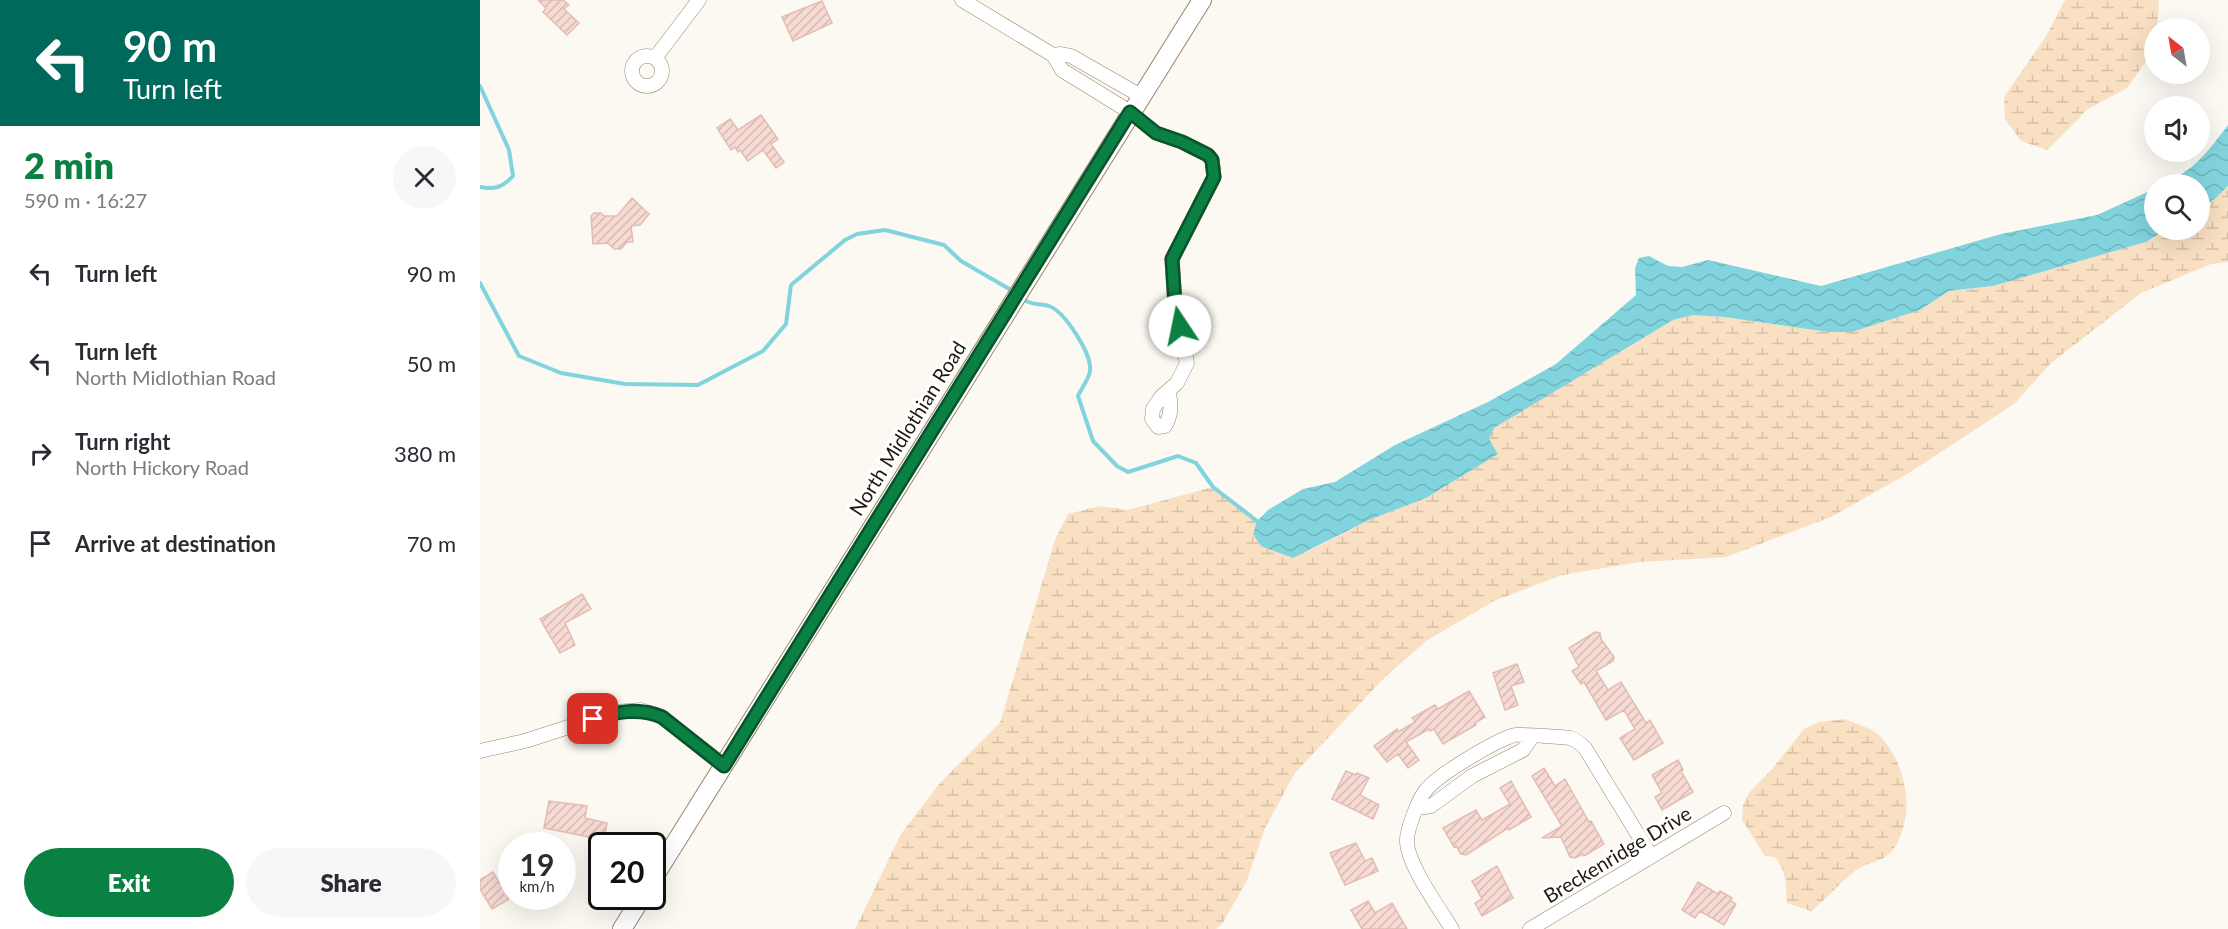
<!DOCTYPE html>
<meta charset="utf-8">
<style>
:root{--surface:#fff;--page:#f7f7f7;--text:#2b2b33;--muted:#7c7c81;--accent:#0b8043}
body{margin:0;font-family:Lato,sans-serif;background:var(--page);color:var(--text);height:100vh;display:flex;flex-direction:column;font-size:22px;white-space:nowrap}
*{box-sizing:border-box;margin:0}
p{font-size:20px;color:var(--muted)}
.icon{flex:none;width:33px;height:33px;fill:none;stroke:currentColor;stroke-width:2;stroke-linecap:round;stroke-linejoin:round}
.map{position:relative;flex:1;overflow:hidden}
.details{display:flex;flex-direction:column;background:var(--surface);width:480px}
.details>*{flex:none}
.top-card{background:#00695c;color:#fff;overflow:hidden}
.needle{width:39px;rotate:329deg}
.buttons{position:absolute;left:1664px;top:18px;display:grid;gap:12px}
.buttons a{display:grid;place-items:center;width:66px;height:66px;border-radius:50%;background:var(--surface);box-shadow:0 6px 24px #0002;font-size:30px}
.speed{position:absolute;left:18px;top:832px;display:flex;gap:12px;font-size:30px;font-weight:700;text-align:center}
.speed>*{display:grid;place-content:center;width:78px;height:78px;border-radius:50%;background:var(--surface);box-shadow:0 6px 24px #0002;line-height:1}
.speed small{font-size:15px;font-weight:400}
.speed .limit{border:3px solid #111;border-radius:9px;background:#fff;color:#111}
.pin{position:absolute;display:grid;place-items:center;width:51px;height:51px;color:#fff;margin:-26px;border-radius:12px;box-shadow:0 3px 9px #0006}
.me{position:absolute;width:66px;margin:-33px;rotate:349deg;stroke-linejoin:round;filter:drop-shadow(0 0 4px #0008)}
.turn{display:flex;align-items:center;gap:21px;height:126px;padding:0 24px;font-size:27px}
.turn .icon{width:78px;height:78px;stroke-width:2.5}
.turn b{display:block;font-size:42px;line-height:51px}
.round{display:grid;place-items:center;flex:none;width:63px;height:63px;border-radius:32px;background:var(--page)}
.overview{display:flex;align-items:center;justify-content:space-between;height:102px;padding:0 24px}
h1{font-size:36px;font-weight:800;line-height:45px;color:var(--accent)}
.action{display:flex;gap:12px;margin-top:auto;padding:12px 24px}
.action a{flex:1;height:69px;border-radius:36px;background:var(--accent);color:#fff;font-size:24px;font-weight:800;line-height:69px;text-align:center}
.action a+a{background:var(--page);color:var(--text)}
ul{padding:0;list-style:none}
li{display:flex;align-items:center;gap:18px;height:90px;padding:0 24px}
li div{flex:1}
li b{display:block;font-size:22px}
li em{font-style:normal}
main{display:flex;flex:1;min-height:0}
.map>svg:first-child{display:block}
.wetland{fill:url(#wetland-marsh)}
.water{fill:url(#water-waves)}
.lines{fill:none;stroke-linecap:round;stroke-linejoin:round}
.stream{stroke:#81d4de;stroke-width:4}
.building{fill:url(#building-hatch);stroke:#e2bdb3;stroke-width:1.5}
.minor-casing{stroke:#9a856b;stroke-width:15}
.major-casing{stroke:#9a856b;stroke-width:20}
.minor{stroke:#fff;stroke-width:14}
.major{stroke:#fff;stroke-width:18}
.route-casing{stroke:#07532c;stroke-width:15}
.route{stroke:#0b8043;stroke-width:10}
.labels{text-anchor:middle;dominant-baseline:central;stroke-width:6;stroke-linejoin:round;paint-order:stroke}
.street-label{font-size:20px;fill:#21190f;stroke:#fff}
</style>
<main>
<section class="details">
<div class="top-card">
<div class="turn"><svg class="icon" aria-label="left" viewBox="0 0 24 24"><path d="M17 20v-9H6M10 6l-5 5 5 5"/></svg><div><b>90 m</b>Turn left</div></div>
</div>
<div class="overview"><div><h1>2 min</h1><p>590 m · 16:27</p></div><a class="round"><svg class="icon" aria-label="close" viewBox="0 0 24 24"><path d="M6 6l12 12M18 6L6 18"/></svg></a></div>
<ul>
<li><svg class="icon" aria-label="left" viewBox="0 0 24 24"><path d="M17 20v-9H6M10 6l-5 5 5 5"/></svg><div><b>Turn left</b></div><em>90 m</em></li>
<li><svg class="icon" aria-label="left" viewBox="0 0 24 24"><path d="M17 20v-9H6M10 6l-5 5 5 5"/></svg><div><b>Turn left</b><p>North Midlothian Road</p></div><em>50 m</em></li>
<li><svg class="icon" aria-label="right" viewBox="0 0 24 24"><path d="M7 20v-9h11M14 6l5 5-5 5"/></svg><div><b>Turn right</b><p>North Hickory Road</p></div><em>380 m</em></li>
<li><svg class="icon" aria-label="arrive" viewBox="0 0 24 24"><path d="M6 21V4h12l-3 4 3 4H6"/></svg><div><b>Arrive at destination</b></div><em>70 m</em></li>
</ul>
<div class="action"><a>Exit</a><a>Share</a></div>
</section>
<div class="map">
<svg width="1748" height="929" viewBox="0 0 1748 929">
<defs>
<pattern id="wetland-marsh" width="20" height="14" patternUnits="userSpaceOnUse" patternTransform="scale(1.5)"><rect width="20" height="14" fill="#f9e0c3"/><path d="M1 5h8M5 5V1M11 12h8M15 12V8" fill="none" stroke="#d5c0a6"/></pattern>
<pattern id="water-waves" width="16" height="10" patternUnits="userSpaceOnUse" patternTransform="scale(1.5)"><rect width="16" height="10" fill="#81d4de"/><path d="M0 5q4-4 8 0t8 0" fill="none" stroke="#6fb5bd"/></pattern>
<pattern id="building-hatch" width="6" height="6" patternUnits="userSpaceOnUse" patternTransform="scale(1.5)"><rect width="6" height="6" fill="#f6dad3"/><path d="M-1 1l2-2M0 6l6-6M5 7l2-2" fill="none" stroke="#d3bab4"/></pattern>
</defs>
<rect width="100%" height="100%" fill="#fcf8f2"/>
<!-- wetland -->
<path class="wetland" d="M1585,0h94l-2,28h-3v14l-5,15 -22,31 -39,21 -41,41 -26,-9 -16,-22 -1,-22 41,-59z
M1748,186v76l-17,2 -70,29 -90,70 -37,41 -105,69 -78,44 -105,40 -86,5 -78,13 -68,26 -68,40 -43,38 -88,94 -29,53 -20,56 -24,42 -6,5h-361l46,-95 38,-50 61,-61 55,-183 13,-26 32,-8 28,4 85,-23 44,34 -4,13 56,17 60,-31 57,-22 72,-44 -9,-15 4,-11 180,-108 20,-5 31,2 104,15h24l68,-22 29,-19 44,-5 153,-44 19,-12h34v-21l17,-11z
M1364,719c12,5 27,8 37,18 27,30 36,82 10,115 -7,9 -26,11 -36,19 -16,12 -28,28 -44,40l-24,-8c-2,-20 1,-28 -12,-46l-10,-1 -23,-36 1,-15 6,-12 24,-25 31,-39 15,-7z"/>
<!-- water -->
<path class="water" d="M1748,125v61l-12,12 -17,11v-25h-35c30,-13 45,-34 64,-59z
M1674,189v41h11l-19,12 -153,44 -44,5 -29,19 -68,22h-24l-104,-15 -31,-2 -20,5 -179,108 -5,11 9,15 -72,44 -57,22 -76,38 -32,-12 -8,-12 4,-13 11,-11 35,-21 32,-7 60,-37 93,-43 68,-38 80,-69 -1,-27 4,-10 10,-2 19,10 14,1 26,-7 113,26 180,-52 96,-19z"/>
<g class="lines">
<!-- stream -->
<path class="stream" d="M0,86l29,64 4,26c-10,11 -18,14 -33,11
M0,283l39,73 42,17 64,11 73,1 65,-34 23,-27 5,-39 54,-45 12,-6 28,-4 59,15 17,16 50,29
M543,299c9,7 16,4 26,7 16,6 43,48 41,65 -1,8 -9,18 -12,25l15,45 24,25 11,6 50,-16 18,7 17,24 44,34"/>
</g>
<!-- building -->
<path class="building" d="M58,0h25l6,5 -5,4 15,14 -12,12 -24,-23 3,-4z
M342,1l10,22 -39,18 -11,-24z
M281,115l17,24 -7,5 13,18 -8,6 -13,-18 -15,11 -8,-11 -2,2 -3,-5 -4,3 -14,-22 13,-9 8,11z
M152,198l17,16 -9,11 -9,1 2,16h-6l-6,7h-7l-6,-6 -15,1 -2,-28 3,-3h7l3,3h13z
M102,594l9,15 -26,14 10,22 -15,8 -20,-34z
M1115,632l5,1 1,6 13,18 -1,4 -17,10 12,19 13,-8 25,41 4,-3 13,23 -29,17 -14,-22 15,-9 -11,-19 -18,10 -22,-38 -3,2 -9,-13 7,-4 -10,-19z
M1037,664l7,18 -13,4 7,19 -13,5 -12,-37z
M989,691l16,26 -10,6 1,2 -33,19 -9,-15 -4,2 -1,-2 -23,13 13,18 -11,8 -10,-14 -11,8 -13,-16 23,-17 1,3 17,-10 -3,-4 23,-13 3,4z
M1198,760l5,10 -2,1 12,21 -31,18 -7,-13 7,-4 -10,-18z
M1064,768l11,18 10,-7 24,43 2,-1 13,23 -20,12 -1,-2 -8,4 -5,-1 -9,-20 -19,1 20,-12 -30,-50z
M866,771l10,4 1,-2 12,5 -9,17 19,10 -6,14 -41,-20z
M1031,781l20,36 -22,13 -1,-2 -42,27 -5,-1 -5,-8 -2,1 -11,-19 33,-18 6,10 28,-16 -10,-16z
M69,801l38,5 -2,12 22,5 -3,17 -60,-12z
M876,843l9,18 7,-3 6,13 -33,14 -15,-32z
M1017,866l16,32 -31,18 -7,-13 7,-4 -10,-18z
M13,872l16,27 -17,10 -12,-20v-9z
M1218,882l20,12 2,-3 12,7 -2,2 6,4 -12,21 -24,-14 -5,7 -13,-8z
M888,901l7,12 17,-10 15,26h-45l-11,-19z"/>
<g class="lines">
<!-- minor casing -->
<g class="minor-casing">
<path id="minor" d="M482,0l91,55 9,15 68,42 26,21 26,9 26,13 4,5 2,17 -42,82 3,46 12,58 -10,20 -16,14 -8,12 -1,10 6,8 7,-1c7,-12 6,-21 4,-34
M573,55l8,-1 10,2 70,40
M152 71a15 15 0 1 1 30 0a15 15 0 1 1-30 0Z
M175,58l44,-58
M0,751l45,-10 90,-29 26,-2 21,7 62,49
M938,808l13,-2 41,-30 51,-26 9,-13
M972,929c-12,-20 -46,-66 -45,-89 0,-11 12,-42 19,-50 13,-16 70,-50 89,-55 5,-1 48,2 55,3 6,2 11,6 15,10l66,108
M1050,929l194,-116"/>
</g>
<!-- major casing -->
<g class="major-casing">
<path id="major" d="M172,880l550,-880
M142,929l20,-32"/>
</g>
<!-- minor -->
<use href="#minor" class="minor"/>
<!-- major -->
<use href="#major" class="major"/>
</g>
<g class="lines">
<!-- route casing -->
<g class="route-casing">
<path id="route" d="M113,719c23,-7 46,-12 69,-2l62,49 406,-654 26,21 26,9 26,13 4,5 2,17 -42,82 3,46 5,21"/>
</g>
<!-- route -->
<use href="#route" class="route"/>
</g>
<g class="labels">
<!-- street labels -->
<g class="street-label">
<text transform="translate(427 428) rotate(-58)">North Midlothian Road</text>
<text transform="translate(1137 854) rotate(-31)">Breckenridge Drive</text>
</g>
</g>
</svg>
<div class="buttons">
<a><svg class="needle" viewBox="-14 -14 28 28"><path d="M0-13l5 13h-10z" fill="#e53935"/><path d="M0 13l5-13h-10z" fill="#7c7c81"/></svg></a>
<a><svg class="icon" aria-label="sound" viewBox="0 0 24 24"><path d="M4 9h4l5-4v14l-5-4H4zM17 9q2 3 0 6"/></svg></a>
<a><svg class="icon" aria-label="search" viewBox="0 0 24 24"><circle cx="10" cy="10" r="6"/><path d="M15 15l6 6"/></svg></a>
</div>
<div class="speed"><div>19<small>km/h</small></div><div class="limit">20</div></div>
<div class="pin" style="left:113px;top:719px;background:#d93025"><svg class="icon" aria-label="arrive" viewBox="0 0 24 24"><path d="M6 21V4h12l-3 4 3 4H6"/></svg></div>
<svg class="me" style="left:700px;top:326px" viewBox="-20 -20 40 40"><circle r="19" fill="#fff"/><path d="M0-13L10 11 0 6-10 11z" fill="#0b8043"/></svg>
</div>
</main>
